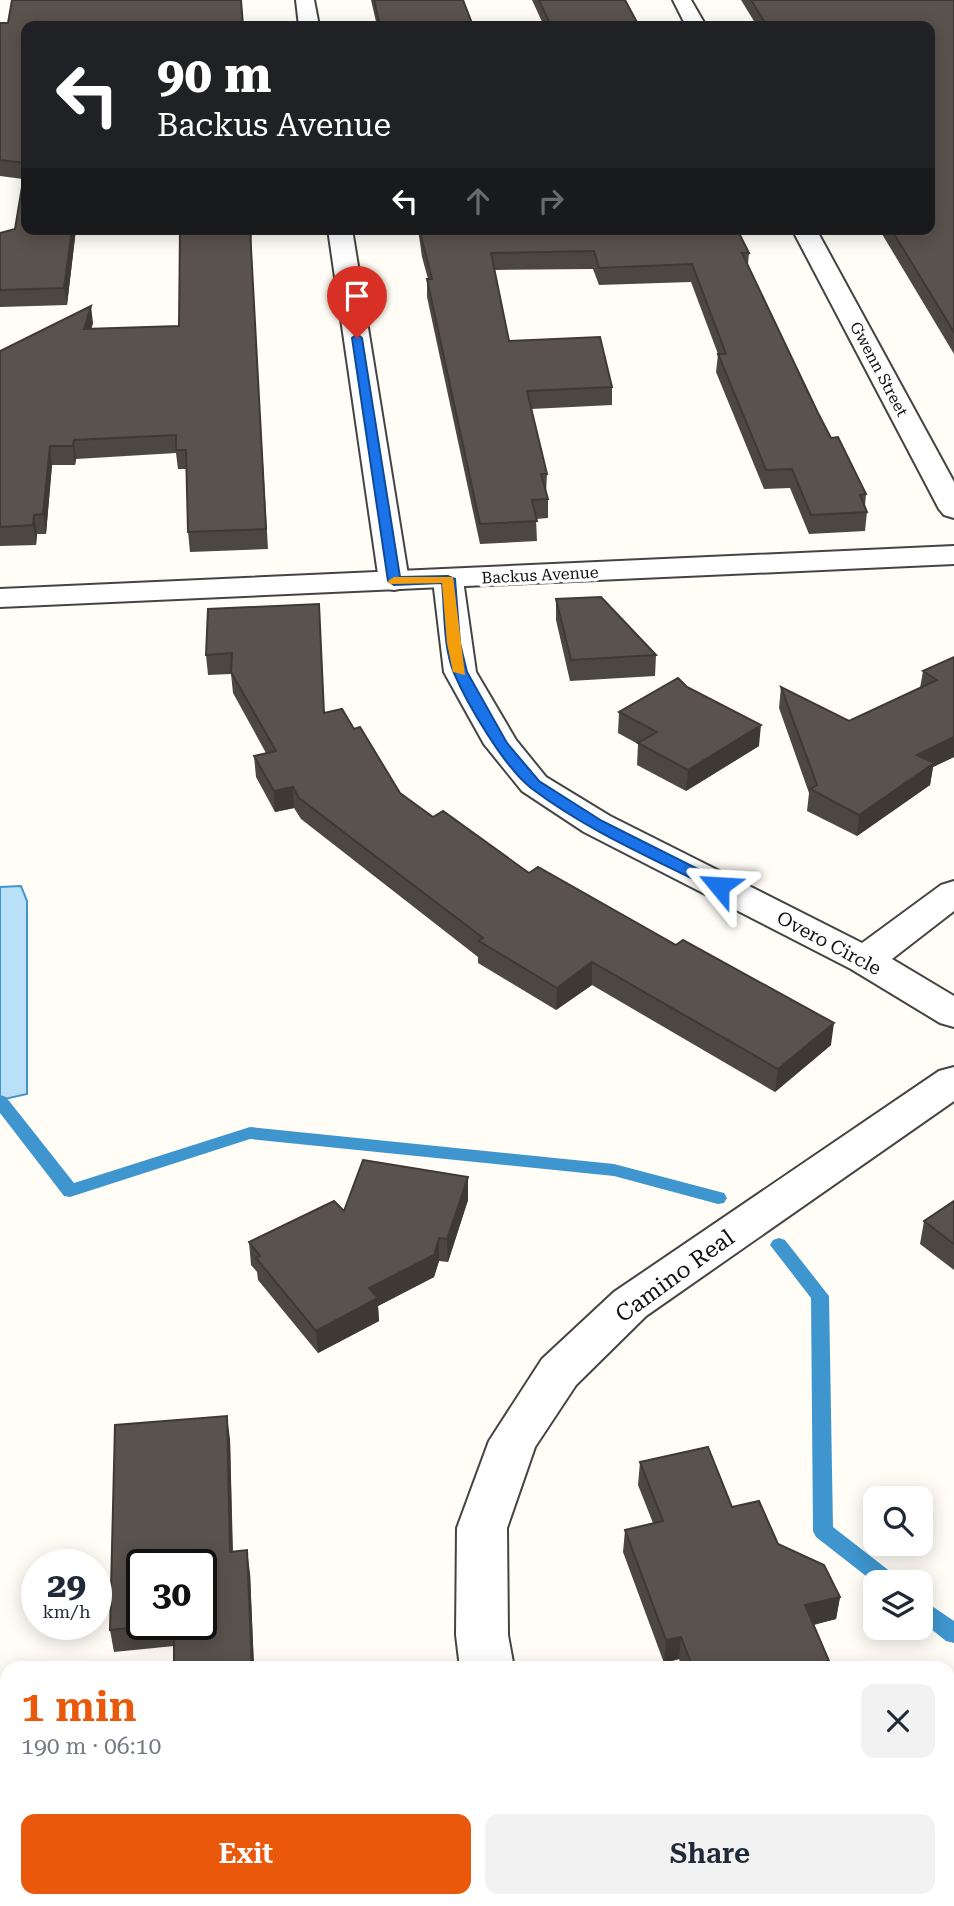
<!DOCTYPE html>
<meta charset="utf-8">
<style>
:root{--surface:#fff;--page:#f2f2f3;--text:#1f2937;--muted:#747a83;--accent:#ea580c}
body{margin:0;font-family:"Roboto Serif",serif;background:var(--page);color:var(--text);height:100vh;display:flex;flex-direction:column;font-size:26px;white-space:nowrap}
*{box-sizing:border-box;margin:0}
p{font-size:23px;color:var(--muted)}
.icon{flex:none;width:38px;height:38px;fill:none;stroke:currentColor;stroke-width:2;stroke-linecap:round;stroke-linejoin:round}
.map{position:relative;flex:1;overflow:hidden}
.details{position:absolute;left:0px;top:1661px;width:956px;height:247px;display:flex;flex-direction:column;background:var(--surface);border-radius:21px 21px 0 0;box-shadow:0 4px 18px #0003}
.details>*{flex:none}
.top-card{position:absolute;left:21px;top:21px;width:914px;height:214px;border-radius:14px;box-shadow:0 4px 18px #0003;background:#202124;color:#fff;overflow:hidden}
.buttons{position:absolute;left:863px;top:1486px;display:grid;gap:14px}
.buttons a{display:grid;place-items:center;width:70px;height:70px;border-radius:14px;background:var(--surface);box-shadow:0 4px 18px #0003;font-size:35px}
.speed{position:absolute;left:21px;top:1549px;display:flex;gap:14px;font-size:35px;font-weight:700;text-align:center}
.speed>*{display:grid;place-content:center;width:91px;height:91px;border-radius:50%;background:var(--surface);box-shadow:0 4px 18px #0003;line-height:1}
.speed small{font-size:18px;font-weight:400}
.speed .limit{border:4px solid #111;border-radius:10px;background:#fff;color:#111}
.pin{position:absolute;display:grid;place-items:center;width:60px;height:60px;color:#fff;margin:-72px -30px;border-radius:50% 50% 50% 0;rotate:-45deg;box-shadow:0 0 7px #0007}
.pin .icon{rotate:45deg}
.me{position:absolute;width:77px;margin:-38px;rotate:297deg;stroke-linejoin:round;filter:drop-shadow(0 0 5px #0008)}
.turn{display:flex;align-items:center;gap:24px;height:147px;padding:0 21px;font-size:32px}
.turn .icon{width:91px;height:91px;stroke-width:2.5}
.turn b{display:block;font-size:49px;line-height:60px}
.lanes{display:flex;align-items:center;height:66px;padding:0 21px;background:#0003;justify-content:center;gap:35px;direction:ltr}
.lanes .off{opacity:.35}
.round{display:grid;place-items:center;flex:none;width:74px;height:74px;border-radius:14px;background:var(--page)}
.overview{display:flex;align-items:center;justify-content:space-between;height:119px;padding:0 21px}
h1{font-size:42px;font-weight:600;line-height:52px;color:var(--accent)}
.action{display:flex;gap:14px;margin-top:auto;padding:14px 21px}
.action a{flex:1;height:80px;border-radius:14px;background:var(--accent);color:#fff;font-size:28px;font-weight:600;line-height:80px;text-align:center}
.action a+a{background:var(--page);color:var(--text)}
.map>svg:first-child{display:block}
.water{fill:#b9e0f7;stroke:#3f96cf;stroke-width:2}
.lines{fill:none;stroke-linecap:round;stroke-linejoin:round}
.stream{fill:#3f96cf;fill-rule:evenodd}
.minor-casing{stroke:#444;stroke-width:4}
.tertiary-casing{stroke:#444;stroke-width:4}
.minor{fill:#fff;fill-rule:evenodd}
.tertiary{fill:#fff;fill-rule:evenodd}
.wall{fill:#4d4742}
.shaded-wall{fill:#3f3936}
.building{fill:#5a524d;stroke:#3f3936;stroke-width:2}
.route{fill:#1a73e8;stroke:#114b97;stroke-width:2}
.slow{fill:#f59e0b}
.labels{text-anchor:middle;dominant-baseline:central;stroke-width:7;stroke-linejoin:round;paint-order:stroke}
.far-street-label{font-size:16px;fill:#111;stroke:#fff}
.street-label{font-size:19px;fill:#111;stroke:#fff}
.near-street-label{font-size:23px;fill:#111;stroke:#fff}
</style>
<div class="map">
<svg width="954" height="1906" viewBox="0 0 954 1906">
<rect width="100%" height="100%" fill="#fffdf5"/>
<!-- water -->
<path class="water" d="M21,886l6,15v193l-27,6v-213z"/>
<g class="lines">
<!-- stream -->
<path class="stream" d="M0,1095l6,2 68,86 176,-56 364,37 110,29 3,5 -3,5 -6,1 -104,-28 -364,-37 -180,58 -6,-1 -64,-83z
M779,1238l6,2 44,56 4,231 63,49 4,6 -25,1 -59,-46 -3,-6 -2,-233 -41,-53 3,-5z
M920,1598l34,23v22l-8,-2 -26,-21z"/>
<!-- minor casing -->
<g class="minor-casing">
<path id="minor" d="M296,0h18l5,26h-20z
M673,0h18l15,26h-20z
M328,229h24l57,352 -4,7 -11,2 -11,-2 -4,-7z
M792,229h24l138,253v36l-10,-3 -5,-6z
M448,571l11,2 4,7 13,92 40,68 30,37 64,39 252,127 79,-58 13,-4v30l-62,48 62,37v31l-14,-4 -89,-54 -267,-137 -62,-41 -38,-47 -40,-72 -11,-92 4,-7z
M954,1067v34l-308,215 -70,69 -41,62 -28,81 1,107 6,33h-54l-4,-33 1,-107 32,-87 53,-82 72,-67 325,-221z
M491,1900h58l1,6h-58z"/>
</g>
<!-- tertiary casing -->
<g class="tertiary-casing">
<path id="tertiary" d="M954,546v18l-954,43v-18z"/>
</g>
<!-- minor -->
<use href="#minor" class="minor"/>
<!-- tertiary -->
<use href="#tertiary" class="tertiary"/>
</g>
<!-- wall -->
<path class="wall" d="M371,0h92l10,26h-96z
M532,0h93l14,26h-95z
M741,0h213v354l-75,-125h50v-203h-172z
M0,23l26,3v203h50l-9,76 -67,2v-74l15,-4 8,-50 -23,-3z
M180,229h72l-1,26 17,294 -78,3 -2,-20 -1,-63h-9l-2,-16 -100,6 -1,6h-23l-6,69h-9l-1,11 -36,1v-195l93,-28 -2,6 88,-3z
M418,229h319l12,24 -1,12 70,148 13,25 35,56 -1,12 2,6 -2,19 -56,3 -19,-46 -26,1 -48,-117 2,-18 -27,-72 -92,3 -6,-16 -98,1 14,71 103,46v18l-81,4 16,65 -1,19 2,6v19l-12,1 1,22 -57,3 -53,-247v-18h1l-6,-22z
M556,599l100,56 -1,21 -85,5 -14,-61z
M208,609l116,104 30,16 46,64 33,24 96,56 302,172 -56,47 -183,-107 -36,25 -78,-47v-6l-177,-138 -7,-11 -19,4 -19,-35 -2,-21 12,-3 -33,-60 -2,-19 -23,1 -2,-20z
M954,657v100l-21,10 -3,18 -73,51 -50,-25 2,-18 -30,-85 2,-21 68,34 71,-33 3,-17z
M687,687l72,59 -73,45 -49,-26 1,-21 -20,-11 1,-21z
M468,1177v23l-20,62 -9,-1 -5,16 -56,29 1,15 -61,32 -60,-73 -1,-8 -6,-7 -2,-23 95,-31z
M954,1201v69l-34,-26 4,-23z
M230,1439l3,113 17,21 4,95h-80v-22l-60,6 -4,-22z
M640,1462l92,45 108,90 -4,22 -22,6 18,43h-150l-3,-9 -15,4 -41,-111 2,-22 28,-7 -15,-38z
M754,1900h151l2,6h-152z"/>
<!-- shaded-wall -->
<path class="shaded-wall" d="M72,229h4l-9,76 -3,-17z
M91,306l2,17 -7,24 -2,-18z
M74,440l2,19 -1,6 -2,-19z
M50,446l2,19 -6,69 -3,-20z
M34,515l3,19 -1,11 -3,-20z
M761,725l-2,21 -73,45 2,-21z
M954,737v20l-21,10 -3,18 -73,51 2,-21 58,-60z
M293,787l1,21 -19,4 -1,-21z
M592,962v23l-36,25 1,-22z
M834,1023l-3,22 -56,47 3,-23z
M468,1177v23l-20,62 -1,-23z
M439,1238v23l-5,16 -56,29 1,15 -61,32 -2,-22 53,-43z
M227,1416l3,23 3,135 -3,-22z
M247,1550l3,23 4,95h-2z
M840,1597l-4,22 -35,8 4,-22z
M681,1637l-2,22 -15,4 2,-23z"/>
<!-- building -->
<path class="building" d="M12,0h229l2,26h-217v203h46l-8,59 -64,2v-57l15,-4 11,-66 -26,-3v-137h8z
M374,0h89l10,26h-93z
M539,0h86l14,26h-88z
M751,0h203v332l-63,-103h38v-203h-162z
M180,229h70l16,300 -78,3 -2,-82h-10v-15l-102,5 -1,6h-23l-7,68 -9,1 -1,10 -33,2v-176l91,-45 -7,23 95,-3z
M420,229h317l12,24h-7l76,160 13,25 7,-1 28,57 -6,1 7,17 -56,3 -19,-46 -26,1 -48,-116h8l-34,-90 -93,4 -5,-17 -103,2 18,88 91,-4 12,50 -85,4 20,83h-6l7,25 -16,1 5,21 -57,3 -53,-245h5l-10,-39z
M601,597l55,58 -85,5 -15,-61z
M319,604l5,109 18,-4 12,20 6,-2 40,66 33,24 10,-6 86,62 9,-6 138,78 7,-5 151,83 -56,46 -186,-107 -35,26 -78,-47 4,-3 -184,-140 -6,-11 -19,4 -20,-35 22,-5 -45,-79 1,-19 -26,2 2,-46z
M954,657v80l-37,18 17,8 -75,52 -49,-26 7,-4 -36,-98 68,34 88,-41 -14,-9z
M678,678l9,9 74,38 -73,45 -50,-27 19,-11 -38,-20z
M363,1160l105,17 -21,62 -8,-1 -5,17 -65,33 9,10 -62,33 -60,-73 4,-2 -11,-14 85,-41 10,10z
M954,1201v43l-30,-23z
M227,1416l3,136 17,-2 5,118h-78v-44h27v-60h-59v60h30l-62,6 5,-205z
M708,1447l24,60 27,-6 19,43 46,21 16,32 -35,8 27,63h-139l-12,-31 -15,3 -41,-110 38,-9 -23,-59z
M176,1900h148v6h-148z
M762,1900h143l2,6h-144z"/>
<!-- route -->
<path class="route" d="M357,334l5,4 38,239 48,-1 7,3 5,64 7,29 40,71 32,38 63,40 122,61v7h-11c-61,-31 -127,-59 -182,-101 -26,-20 -64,-84 -77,-115 -11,-26 -9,-61 -12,-90l-48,2 -6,-4 -36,-243z"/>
<!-- slow -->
<path class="slow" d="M394,577h59l12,98 -12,-3 -6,-29 -5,-60 -52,1 -2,-3z"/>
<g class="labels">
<!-- far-street labels -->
<g class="far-street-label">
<text transform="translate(879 369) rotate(62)">Gwenn Street</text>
<text transform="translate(540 575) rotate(-3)">Backus Avenue</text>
</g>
<!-- street labels -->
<g class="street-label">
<text transform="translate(829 943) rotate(28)">Overo Circle</text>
</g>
<!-- near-street labels -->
<g class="near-street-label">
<text transform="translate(675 1276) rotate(-36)">Camino Real</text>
</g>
</g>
</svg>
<div class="buttons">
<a><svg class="icon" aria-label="search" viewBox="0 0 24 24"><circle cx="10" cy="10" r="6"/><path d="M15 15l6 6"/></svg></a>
<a><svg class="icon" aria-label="layers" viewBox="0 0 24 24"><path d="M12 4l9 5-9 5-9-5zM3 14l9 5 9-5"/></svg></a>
</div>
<div class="speed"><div>29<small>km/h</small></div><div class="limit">30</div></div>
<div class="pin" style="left:357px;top:338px;background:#d93025"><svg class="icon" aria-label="arrive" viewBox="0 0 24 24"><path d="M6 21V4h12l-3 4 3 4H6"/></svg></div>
<svg class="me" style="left:719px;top:886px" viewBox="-20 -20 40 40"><path d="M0-17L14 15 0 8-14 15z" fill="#1a73e8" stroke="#fff" stroke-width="4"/></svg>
<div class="top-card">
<div class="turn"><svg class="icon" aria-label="left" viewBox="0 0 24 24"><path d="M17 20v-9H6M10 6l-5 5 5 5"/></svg><div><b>90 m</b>Backus Avenue</div></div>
<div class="lanes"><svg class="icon" aria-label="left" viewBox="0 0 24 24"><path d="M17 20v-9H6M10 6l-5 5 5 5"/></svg><svg class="icon off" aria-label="ahead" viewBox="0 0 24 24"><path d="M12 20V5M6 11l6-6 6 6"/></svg><svg class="icon off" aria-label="right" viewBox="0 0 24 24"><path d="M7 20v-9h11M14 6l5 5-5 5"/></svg></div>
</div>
<section class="details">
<div class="overview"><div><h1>1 min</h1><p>190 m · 06:10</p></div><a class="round"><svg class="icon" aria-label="close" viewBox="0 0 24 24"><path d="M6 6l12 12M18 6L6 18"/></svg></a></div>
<div class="action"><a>Exit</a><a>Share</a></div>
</section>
</div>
